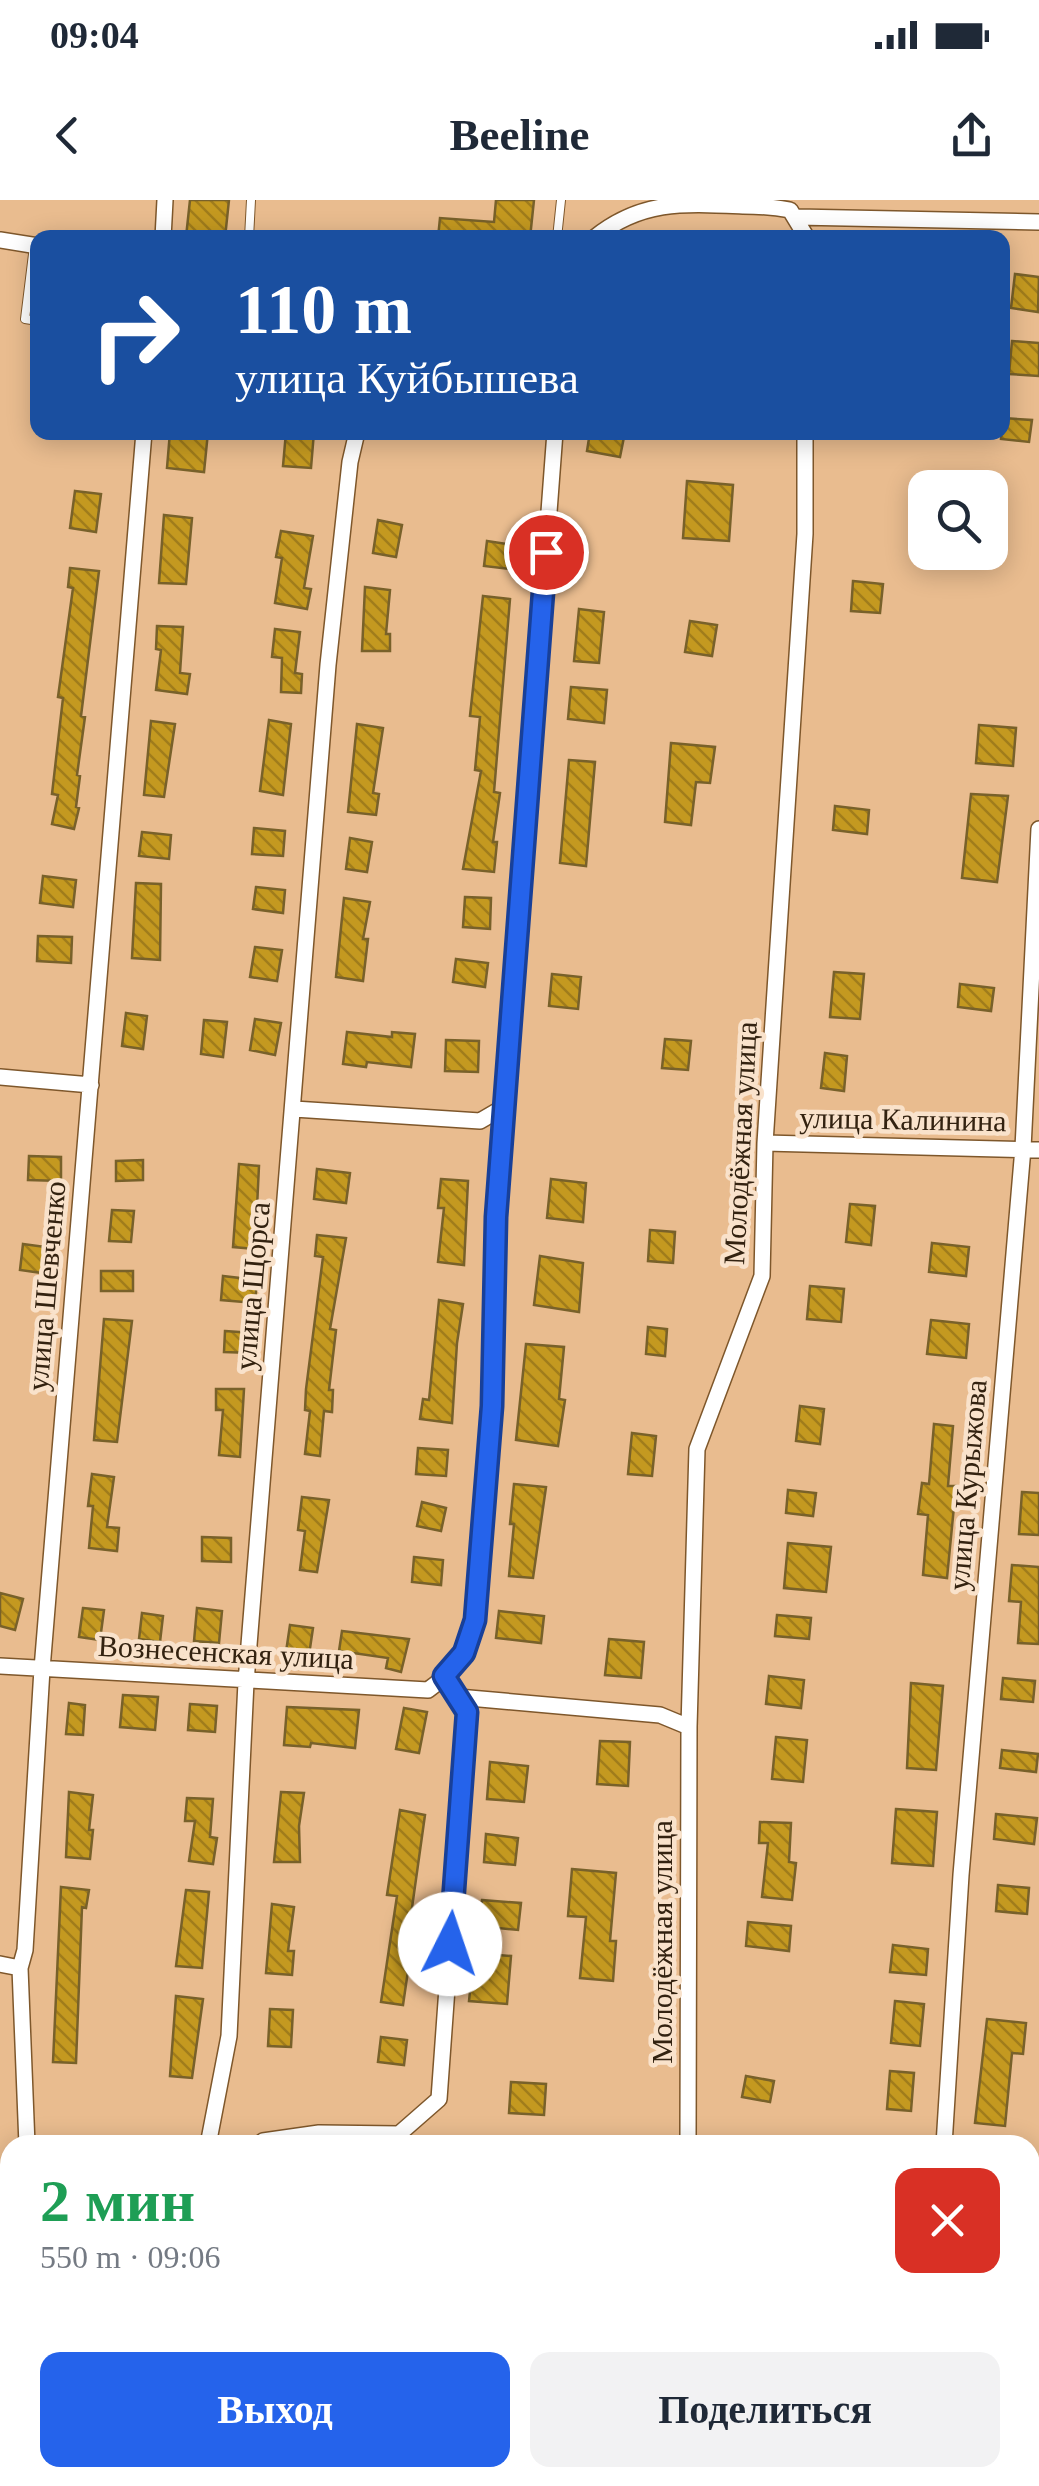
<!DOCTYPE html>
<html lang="ru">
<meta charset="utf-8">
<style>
:root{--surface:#fff;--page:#f2f2f3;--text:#1f2937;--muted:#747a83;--accent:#2563eb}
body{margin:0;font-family:"Times New Roman",serif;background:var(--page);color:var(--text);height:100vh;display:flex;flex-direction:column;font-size:38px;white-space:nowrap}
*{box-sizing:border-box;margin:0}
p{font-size:32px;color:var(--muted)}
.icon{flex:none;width:55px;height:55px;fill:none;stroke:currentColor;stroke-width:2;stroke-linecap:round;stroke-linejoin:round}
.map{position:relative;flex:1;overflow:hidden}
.sheet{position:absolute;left:0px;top:1935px;width:1040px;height:352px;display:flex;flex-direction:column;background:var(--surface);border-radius:30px 30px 0 0;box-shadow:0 5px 25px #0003}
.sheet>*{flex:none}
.hud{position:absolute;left:30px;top:30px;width:980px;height:210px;border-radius:20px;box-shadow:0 5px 25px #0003;background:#1a4fa0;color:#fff;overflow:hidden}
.fabs{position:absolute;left:908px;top:270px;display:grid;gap:20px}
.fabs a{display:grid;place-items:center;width:100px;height:100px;border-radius:20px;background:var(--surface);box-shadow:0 5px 25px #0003;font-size:50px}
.pin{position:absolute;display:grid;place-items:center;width:85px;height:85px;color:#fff;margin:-42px;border:5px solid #fff;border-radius:50%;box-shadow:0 2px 10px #0007}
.me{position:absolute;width:110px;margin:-55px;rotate:4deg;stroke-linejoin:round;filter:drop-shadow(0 0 8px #0008)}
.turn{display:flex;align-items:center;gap:35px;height:210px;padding:0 40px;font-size:45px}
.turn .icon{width:130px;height:130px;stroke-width:2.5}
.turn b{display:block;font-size:70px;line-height:85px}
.round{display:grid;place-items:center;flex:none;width:105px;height:105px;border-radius:20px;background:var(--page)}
.head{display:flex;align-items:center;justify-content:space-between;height:170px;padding:0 40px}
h1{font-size:60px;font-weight:600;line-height:75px;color:#1e9e55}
.cta{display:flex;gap:20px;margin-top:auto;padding:20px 40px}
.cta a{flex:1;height:115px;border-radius:20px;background:var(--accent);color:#fff;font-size:40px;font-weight:600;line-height:115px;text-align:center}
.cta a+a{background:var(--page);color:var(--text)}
.status{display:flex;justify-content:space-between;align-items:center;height:70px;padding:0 50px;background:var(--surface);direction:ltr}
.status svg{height:28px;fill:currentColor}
header{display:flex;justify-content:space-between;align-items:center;height:130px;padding:0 40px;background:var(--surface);font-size:45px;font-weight:600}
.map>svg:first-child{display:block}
.forest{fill:url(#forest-crowns)}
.building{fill:url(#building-back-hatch);stroke:#78612a;stroke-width:2.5}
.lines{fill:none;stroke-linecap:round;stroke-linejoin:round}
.service-casing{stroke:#7e572b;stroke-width:10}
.minor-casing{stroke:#7e572b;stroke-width:18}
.tertiary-casing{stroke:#7e572b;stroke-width:22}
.service{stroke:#fff;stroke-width:8}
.minor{stroke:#fff;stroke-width:15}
.tertiary{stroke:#fff;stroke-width:20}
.route-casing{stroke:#184099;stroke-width:25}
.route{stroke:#2563eb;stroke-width:18}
.labels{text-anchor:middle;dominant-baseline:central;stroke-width:9;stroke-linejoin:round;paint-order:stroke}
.street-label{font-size:30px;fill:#332210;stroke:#f9e2cb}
</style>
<div class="status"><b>09:04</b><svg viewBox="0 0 49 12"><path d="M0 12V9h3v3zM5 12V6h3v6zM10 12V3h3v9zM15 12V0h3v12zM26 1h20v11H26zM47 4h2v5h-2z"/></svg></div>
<header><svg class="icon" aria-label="back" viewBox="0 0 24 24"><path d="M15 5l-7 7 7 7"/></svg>Beeline<svg class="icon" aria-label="share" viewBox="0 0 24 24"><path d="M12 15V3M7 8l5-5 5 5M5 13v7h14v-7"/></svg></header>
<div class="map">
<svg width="1039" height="2286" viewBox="0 0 1039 2286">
<defs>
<pattern id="forest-crowns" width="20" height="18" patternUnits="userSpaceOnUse" patternTransform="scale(2.5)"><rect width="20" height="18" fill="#d28a33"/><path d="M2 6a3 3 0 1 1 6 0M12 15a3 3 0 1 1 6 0" fill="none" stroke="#ab702a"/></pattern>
<pattern id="building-back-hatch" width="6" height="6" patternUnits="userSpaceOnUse" patternTransform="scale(2.5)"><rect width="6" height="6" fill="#c49920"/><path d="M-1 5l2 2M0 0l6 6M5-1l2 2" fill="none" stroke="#a07c1b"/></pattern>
</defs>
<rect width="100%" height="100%" fill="#e9bc8f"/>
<!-- forest -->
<path class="forest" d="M0,2195l10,1v82h561l-1,8h-570z"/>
<!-- building -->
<path class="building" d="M190,0h39l-4,38 -39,-1z
M496,0h38l-4,38h-92l2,-20 54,4z
M1015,74l24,3 -1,35 -27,-4z
M1012,141l27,2v33l-30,-2z
M1003,218l29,2 -3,22 -28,-3z
M170,232h38l-4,40 -37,-4z
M286,232h28l-3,36 -28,-2z
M590,232h35l-5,25 -33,-6z
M687,281l46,4 -4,56 -46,-3z
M75,291l26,3 -5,38 -26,-4z
M164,315l28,3 -6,66 -27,-1z
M378,320l24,5 -6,32 -23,-4z
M281,331l32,5 -9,52 7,1 -4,20 -32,-6 7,-45 -6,-1z
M487,341l27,4 -3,24 -27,-3z
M70,368l29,3 -18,145 4,1 -8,58 3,1 -4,31 3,1 -5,21 -22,-5 6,-29 -6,-1 11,-96 -5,-1 15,-109 -5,-1z
M853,381l30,3 -3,29 -29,-2z
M365,387l25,3 -4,44h4v17h-28z
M483,396l27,3 -16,193 6,1 -7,49h4l-3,30 -31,-3 18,-98 -6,-1 5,-53 -10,-1z
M579,409l25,3 -5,51 -25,-2z
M690,421l27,4 -5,31 -27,-4z
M157,426l26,1 -3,46 10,1 -3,20 -31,-4 5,-40 -5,-1z
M275,429l25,3 -5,41 7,1 -1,19 -20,-1 1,-34 -10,-1z
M571,487l36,3 -3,33 -36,-4z
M269,520l22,4 -8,71 -23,-4z
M151,521l24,3 -11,73 -20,-2z
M357,524l26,4 -10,65 6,1 -3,21 -28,-3z
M979,525l37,3 -3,38 -37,-3z
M671,543l44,4 -5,36 -14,-1 -5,43 -26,-3z
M569,560l26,2 -9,104 -26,-3z
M971,594l37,2 -11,86 -35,-4z
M835,606l34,4 -2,24 -34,-4z
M254,628l31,3 -2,25 -31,-2z
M142,632l29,3 -2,24 -30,-3z
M350,638l22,4 -5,30 -21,-3z
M43,676l33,4 -3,27 -33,-4z
M136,683l25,1 -1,76 -28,-2z
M256,687l29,3 -2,23 -30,-4z
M465,697l26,1 -1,31 -27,-2z
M344,698l26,4 -7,37h5l-5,42 -27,-4z
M38,736l34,1 -1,26 -34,-2z
M255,747l27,3 -5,31 -27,-4z
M456,759l32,4 -3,24 -32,-5z
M834,772l30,2 -4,45 -30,-2z
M552,774l29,3 -3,32 -29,-3z
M960,784l34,4 -3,23 -33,-4z
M126,813l21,3 -4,33 -21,-3z
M255,819l26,4 -6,32 -25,-5z
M204,820l23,2 -4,35 -22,-3z
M347,832l45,5v-5l23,2 -4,33 -44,-5 -1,5 -23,-3z
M665,839l26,2 -3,29 -26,-2z
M446,840l33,1 -1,31 -33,-1z
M825,853l22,3 -3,35 -23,-3z
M29,956l32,1v24l-33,-1z
M143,960v20l-27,1v-20z
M239,964l20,2 -4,83 -22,-2z
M317,969l33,4 -4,30 -32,-4z
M441,979l27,2 -4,84 -26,-3 6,-54h-6z
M551,979l35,4 -3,39 -36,-4z
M850,1004l25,2 -4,39 -25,-3z
M112,1010l22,1 -3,31 -22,-1z
M650,1030l25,2 -2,31 -25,-2z
M317,1035l29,3 -16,91 6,1 -7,60h4l-1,22 -8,-1 -4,45 -15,-2 5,-43 -5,-1 1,-21 17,-132 -8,-1z
M932,1043l37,4 -3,29 -37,-4z
M23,1044l30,4 -4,26 -29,-4z
M540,1056l43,7 -4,49 -45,-7z
M101,1071h32v20h-32z
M223,1076l34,4 -2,23 -34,-3z
M810,1086l34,3 -3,33 -34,-3z
M439,1100l24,4 -6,39 -5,80 -32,-4 3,-20 6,1z
M104,1119l28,2 -15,121 -23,-2z
M931,1120l38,4 -3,34 -39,-4z
M648,1127l19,2 -2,27 -19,-2z
M225,1131l28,2 -1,20 -28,-1z
M526,1144l38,3 -5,52 6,1 -7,46 -42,-6z
M216,1189h28l-4,68 -21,-2 4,-45h-7z
M800,1206l24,3 -4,35 -24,-3z
M934,1224l19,2 -5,60h8l-9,92 -24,-3 5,-60 -10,-1 4,-31 7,1z
M632,1233l24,3 -4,40 -24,-2z
M418,1248l30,2 -2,26 -30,-2z
M92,1274l22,3 -7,50 12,1 -2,23 -28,-3 4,-42h-5z
M514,1284l32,3 -13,91 -24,-2 5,-52h-4z
M788,1290l28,3 -3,23 -27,-3z
M1022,1292l17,1v42l-20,-1z
M302,1297l27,3 -12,72 -17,-2 5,-39 -7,-1z
M422,1302l24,6 -5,23 -24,-5z
M202,1337l29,1v24l-29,-1z
M788,1343l43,4 -5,45 -42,-4z
M414,1357l29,3 -2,25 -29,-3z
M1012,1365l27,2v77l-21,-1 3,-41 -12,-1z
M0,1393l23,6 -8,31 -15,-4z
M83,1408l21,2 -4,30 -21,-3z
M197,1408l25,3 -3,32 -25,-2z
M499,1411l45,5 -3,27 -45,-5z
M142,1413l21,3 -3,26 -21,-3z
M777,1415l34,3 -2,21 -34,-3z
M290,1425l23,3 -4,27 -23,-3z
M342,1431l67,8 -8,33 -15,-4 2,-10 -49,-7z
M609,1439l35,3 -3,36 -36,-3z
M769,1476l35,4 -3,28 -35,-4z
M1003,1478l32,3 -2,21 -32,-3z
M911,1483l32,3 -7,84 -29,-2z
M123,1495l35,2 -3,33 -35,-3z
M69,1503l16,2 -2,30 -17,-1z
M190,1504l27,2 -2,26 -27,-2z
M287,1507l72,3 -4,38 -44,-5 -1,4 -26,-2z
M404,1508l23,4 -8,41 -23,-4z
M776,1537l31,3 -4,42 -31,-3z
M600,1541l30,1 -2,44 -31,-2z
M1002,1550l36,4 -2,18 -36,-4z
M490,1562l38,4 -4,36 -37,-3z
M69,1592l24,3 -4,35h4l-3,29 -24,-2z
M281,1592l23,1 -5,33 1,36h-26z
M187,1598l26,1 -3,38 7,1 -4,26 -24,-3 6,-40h-10z
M896,1609l41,3 -4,54 -41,-3z
M400,1610l25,5 -15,107 5,1 -12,82 -22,-3 16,-106 -10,-1z
M996,1614l41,4 -3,26 -40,-5z
M760,1622l31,1 -2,39 7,1 -4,37 -30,-3 6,-54h-9z
M486,1634l32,4 -3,27 -31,-3z
M572,1669l44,4 -6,68h6l-3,40 -33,-3 6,-61 -18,-1z
M998,1685l31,3 -2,26 -31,-3z
M61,1687l28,3 -3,18 -4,-1 -6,156 -23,-1z
M186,1690l23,2 -7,76 -26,-2z
M482,1700l39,3 -3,27 -39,-4z
M272,1704l22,3 -6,44h6l-2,24 -26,-2z
M748,1722l43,4 -2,25 -43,-5z
M893,1745l35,4 -2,26 -36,-3z
M474,1753l37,3 -4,48 -38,-3z
M176,1796l27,3 -11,79 -22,-2z
M895,1801l29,3 -4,42 -29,-3z
M270,1809l23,1 -2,37 -23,-1z
M987,1819l39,4 -3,31 -11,-1 -7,73 -30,-3z
M381,1837l26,3 -3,25 -26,-3z
M890,1871l24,2 -3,38 -24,-2z
M746,1876l28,5 -4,21 -28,-5z
M511,1882l35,2 -2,31 -35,-2z"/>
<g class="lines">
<!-- service casing -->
<g class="service-casing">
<path id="service" d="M249,38l2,-38
M557,38l4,-38
M34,46l-9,73 13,2"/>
</g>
<!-- minor casing -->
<g class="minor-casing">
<path id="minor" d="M797,17l242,5
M163,38l2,-38
M594,38c47,-38 90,-35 149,-32 16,0 31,1 47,4l17,28
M0,40l38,6
M0,877l91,8
M294,909l186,12 24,-14
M765,943l274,7
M0,1466l428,24 17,-13
M458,1497l202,18 29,12
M0,1764l20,4
M27,1945l-7,-177 5,-18 17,-281 102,-1237
M208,1945l21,-109 17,-354 82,-1017 22,-203 7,-30
M258,1945l5,-4 56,-8 80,1 40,-35 28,-388 -22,-34 19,-24 11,-34 17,-213 4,-189 59,-785
M688,1945l1,-418 8,-278 65,-173 3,-133 40,-609v-102
M944,1945l17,-270 62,-727 16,-319
M1030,2052l9,3
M622,2286v-8"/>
</g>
<!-- tertiary casing -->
<g class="tertiary-casing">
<path id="tertiary" d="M0,2103l10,1
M938,2278l41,8"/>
</g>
<!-- service -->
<use href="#service" class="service"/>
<!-- minor -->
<use href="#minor" class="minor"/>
<!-- tertiary -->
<use href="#tertiary" class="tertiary"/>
</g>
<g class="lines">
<!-- route casing -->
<g class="route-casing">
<path id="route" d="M450,1744l17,-232 -23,-36 20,-23 11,-33 17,-214 4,-189 50,-665"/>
</g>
<!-- route -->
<use href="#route" class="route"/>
</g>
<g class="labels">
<!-- street labels -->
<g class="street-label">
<text transform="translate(903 919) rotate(1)">улица Калинина</text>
<text transform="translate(740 943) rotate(-87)">Молодёжная улица</text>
<text transform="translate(46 1086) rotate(-85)">улица Шевченко</text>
<text transform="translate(252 1086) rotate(-85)">улица Щорса</text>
<text transform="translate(967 1285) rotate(-85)">улица Курыжова</text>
<text transform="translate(226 1452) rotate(3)">Вознесенская улица</text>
<text transform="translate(661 1742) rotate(-90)">Молодёжная улица</text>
</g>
</g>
</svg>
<div class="fabs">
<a><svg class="icon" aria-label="search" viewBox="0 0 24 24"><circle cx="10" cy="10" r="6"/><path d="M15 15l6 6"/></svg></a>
</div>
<div class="pin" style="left:546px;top:352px;background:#d93025"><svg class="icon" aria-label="arrive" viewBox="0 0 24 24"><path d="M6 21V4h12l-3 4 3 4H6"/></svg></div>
<svg class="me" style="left:450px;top:1744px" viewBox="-20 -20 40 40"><circle r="19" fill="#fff"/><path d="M0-13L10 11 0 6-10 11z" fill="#2563eb"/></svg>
<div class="hud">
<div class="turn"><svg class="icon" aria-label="right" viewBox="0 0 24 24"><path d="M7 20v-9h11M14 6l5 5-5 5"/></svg><div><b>110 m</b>улица Куйбышева</div></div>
</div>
<section class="sheet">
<div class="head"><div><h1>2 мин</h1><p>550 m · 09:06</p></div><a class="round" style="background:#d93025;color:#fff"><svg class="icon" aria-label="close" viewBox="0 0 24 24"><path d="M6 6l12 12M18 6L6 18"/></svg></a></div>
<div class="cta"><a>Выход</a><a>Поделиться</a></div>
</section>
</div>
